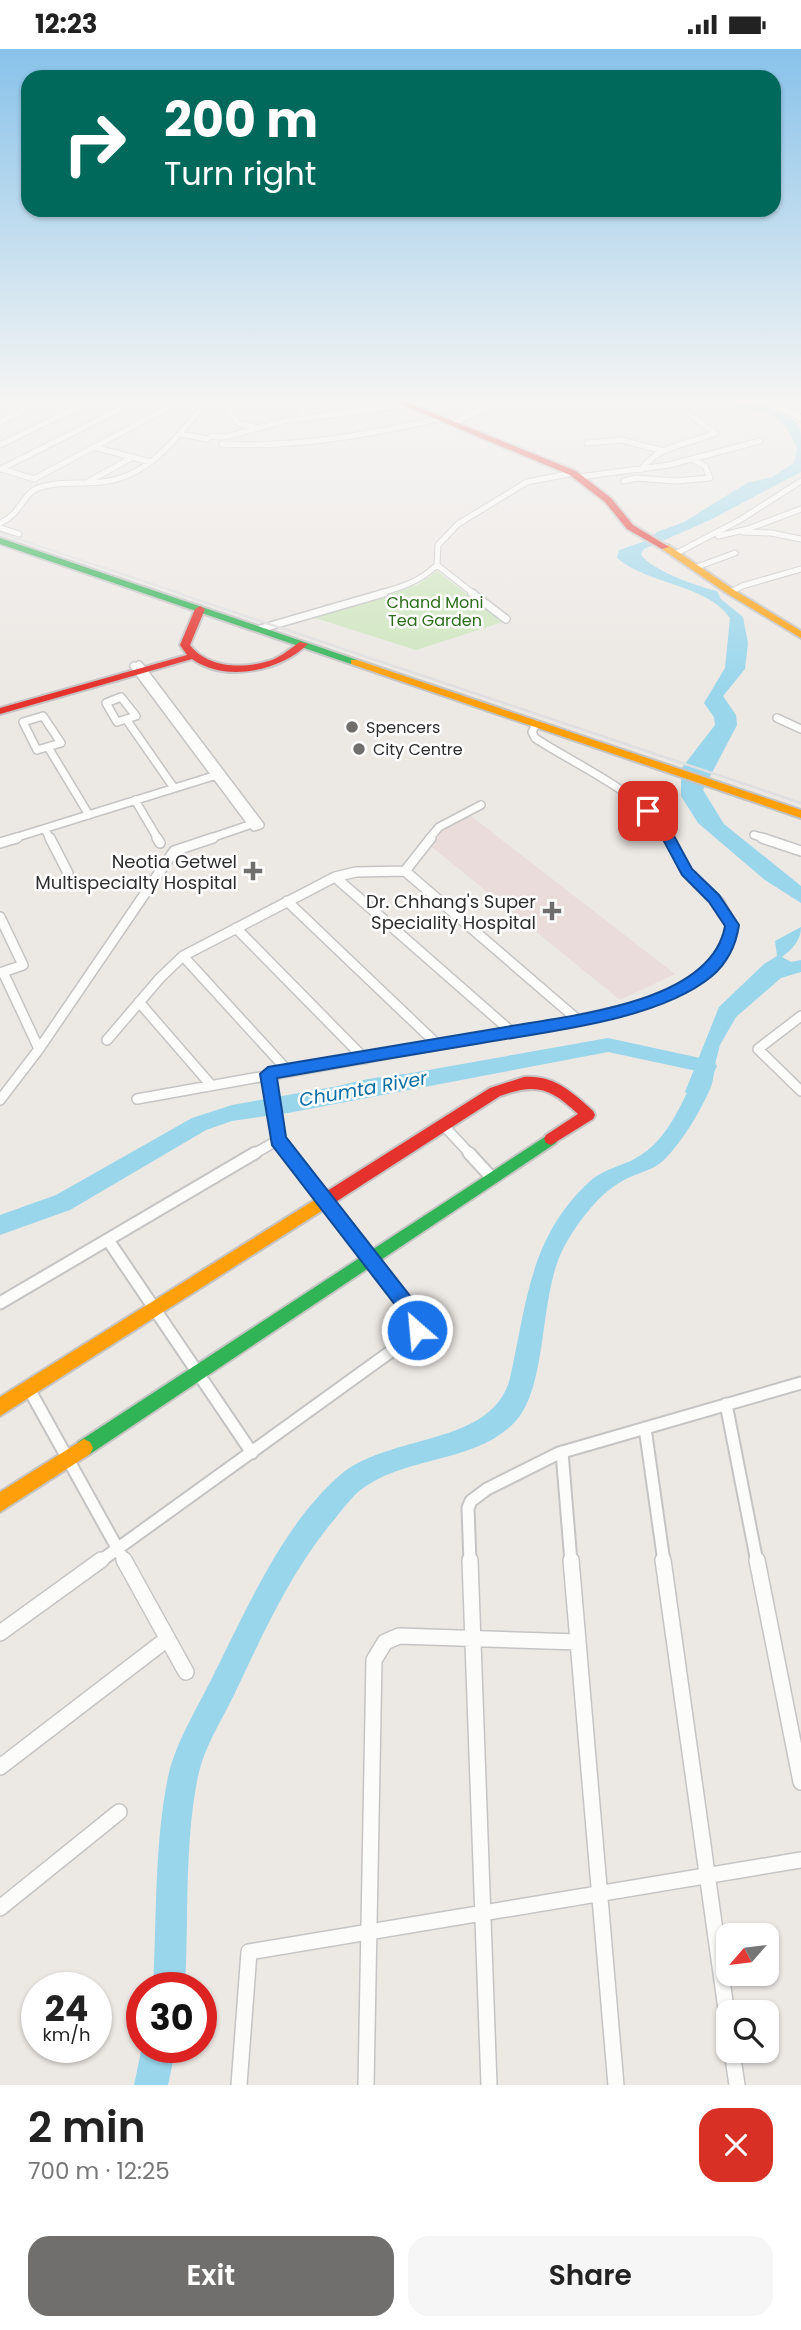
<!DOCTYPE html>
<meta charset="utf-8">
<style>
:root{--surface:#fff;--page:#f6f6f6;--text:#222;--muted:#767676;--accent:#706f6e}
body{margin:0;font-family:Poppins,sans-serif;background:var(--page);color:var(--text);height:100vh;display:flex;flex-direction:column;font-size:26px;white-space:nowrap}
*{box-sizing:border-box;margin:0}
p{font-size:23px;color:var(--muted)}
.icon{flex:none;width:38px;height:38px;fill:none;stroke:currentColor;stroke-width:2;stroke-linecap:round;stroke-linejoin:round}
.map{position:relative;height:2036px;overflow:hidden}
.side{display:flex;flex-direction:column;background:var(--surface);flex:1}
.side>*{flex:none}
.hud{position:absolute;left:21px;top:21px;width:760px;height:147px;border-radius:21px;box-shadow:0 2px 5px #0004;background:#00695c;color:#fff;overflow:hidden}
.needle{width:46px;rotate:242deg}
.buttons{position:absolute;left:716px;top:1874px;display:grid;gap:14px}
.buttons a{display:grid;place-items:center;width:63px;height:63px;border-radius:14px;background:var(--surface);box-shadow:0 2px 5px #0004;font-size:35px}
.speed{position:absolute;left:21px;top:1923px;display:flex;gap:14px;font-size:35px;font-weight:700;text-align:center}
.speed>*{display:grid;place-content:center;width:91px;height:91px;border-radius:50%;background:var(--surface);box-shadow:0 2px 5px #0004;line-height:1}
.speed small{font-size:18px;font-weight:400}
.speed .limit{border:10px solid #d22;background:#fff;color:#111}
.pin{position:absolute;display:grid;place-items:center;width:60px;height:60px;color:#fff;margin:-30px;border-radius:14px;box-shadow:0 4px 10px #0006}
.me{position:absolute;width:77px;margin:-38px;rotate:333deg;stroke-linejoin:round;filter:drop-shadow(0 0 5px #0008)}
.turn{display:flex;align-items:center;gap:24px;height:147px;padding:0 28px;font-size:32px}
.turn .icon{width:91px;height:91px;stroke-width:2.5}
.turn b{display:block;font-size:49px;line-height:60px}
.round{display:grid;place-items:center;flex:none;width:74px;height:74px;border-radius:21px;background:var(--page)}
.overview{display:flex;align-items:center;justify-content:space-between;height:119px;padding:0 28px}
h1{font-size:42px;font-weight:600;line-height:52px}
.cta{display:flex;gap:14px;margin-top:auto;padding:14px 28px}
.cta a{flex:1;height:80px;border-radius:21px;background:var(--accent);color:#fff;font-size:28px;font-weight:600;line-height:80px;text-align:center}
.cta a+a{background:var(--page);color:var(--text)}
.status{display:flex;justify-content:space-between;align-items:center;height:49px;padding:0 35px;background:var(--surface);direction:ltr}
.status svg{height:19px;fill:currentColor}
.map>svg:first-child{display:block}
.medical{fill:#e9dcdb}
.green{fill:#cee6be}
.water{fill:#99d6ec}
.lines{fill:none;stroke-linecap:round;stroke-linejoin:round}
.stream{stroke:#99d6ec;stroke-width:3.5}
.river{fill:#99d6ec;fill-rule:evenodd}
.street-far4-casing{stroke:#c5c4c5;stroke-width:7}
.street-far3-casing{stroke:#c5c4c5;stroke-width:10}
.street-far2-casing{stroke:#c5c4c5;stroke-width:12}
.street-far1-casing{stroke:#c5c4c5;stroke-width:15}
.street-casing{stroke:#c5c4c5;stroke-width:18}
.fast-casing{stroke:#c5c4c5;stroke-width:4}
.slow-casing{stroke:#c5c4c5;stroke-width:4}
.jam-casing{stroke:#c5c4c5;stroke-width:4}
.street-far4{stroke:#fcfcfb;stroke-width:5}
.street-far3{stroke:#fcfcfb;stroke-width:7}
.street-far2{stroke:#fcfcfb;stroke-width:9}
.street-far1{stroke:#fcfcfb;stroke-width:11}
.street{stroke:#fcfcfb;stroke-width:15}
.fast{fill:#30b455;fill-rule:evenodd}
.slow{fill:#ff9f0a;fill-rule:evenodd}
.jam{fill:#e5322d;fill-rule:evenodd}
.rail-far1{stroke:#dfdfe1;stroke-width:2}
.rail{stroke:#dfdfe1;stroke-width:2.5}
.route{fill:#1a73e8;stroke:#114b97;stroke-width:2}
.poi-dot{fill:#706f6e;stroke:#fff;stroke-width:2.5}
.labels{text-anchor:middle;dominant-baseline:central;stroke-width:5;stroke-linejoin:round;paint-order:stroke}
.far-park-label{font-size:16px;fill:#2c6e1b;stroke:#fff}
.far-poi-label{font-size:16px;fill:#2e2e2e;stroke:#fff;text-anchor:start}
.poi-label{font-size:18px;fill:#2e2e2e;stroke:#fff;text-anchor:end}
.water-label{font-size:19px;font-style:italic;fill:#0d6fa3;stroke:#fff}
</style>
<div class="status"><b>12:23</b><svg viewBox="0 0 49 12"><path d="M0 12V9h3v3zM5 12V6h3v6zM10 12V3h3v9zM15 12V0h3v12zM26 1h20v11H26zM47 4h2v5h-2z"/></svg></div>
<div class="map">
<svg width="801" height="2036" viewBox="0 0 801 2036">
<rect width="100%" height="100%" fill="#ece8e4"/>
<!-- medical -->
<path class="medical" d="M471,767l204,158 -55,26 -188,-153 12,-19z"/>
<!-- green -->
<path class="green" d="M437,522l66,51 -87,28 -101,-32 102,-33z"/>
<!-- water -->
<path class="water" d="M717,354c21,0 79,2 84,30 0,12 0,27 0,39l-91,48 -66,29 -3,5c9,16 58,33 76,37l4,8 22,18 5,26 -3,26 -22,27 13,19 1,10 -34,65 21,34 77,62v17l-36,-23 -67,-57 -17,-27v-27l34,-44 -1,-8 -10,-14 21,-35 5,-50c-22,-33 -83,-34 -113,-60l2,-8 29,-10 9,-8 27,-10 63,-39 25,-6 22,-14 3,-15 -11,-22 -17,-12z
M801,878c0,14 -9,22 -19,30l9,5 10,-2v12l-20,6 -45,39 -16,28 -10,38 -9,18 -16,-9 34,-85 45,-43 13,-8 -2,-15z"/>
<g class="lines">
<!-- stream -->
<path class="stream" d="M303,1052c23,-13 106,-33 129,-22"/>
<!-- river -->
<path class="river" d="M608,989l106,23 3,5c-4,7 -3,12 -6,21 -11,25 -27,52 -46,72 -12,12 -26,13 -41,21 -25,13 -47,43 -60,67 -26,48 -15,141 -50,176 -42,42 -111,32 -156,69 -11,10 -20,24 -30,35 -41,52 -67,111 -95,170 -13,26 -29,51 -35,79 -14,69 -9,142 -13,212h-32c4,-70 1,-142 15,-211 8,-36 29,-68 45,-101 34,-67 69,-150 126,-200 48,-43 154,-29 171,-98 17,-75 19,-140 79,-196 17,-15 34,-15 52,-27 28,-18 42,-54 56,-84l-89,-19 -320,61 -56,8 -26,9 -136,80 -70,25v-20l56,-20 136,-77 40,-13z
M142,1998h34l-8,38h-34z"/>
<!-- street-far4 casing -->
<g class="street-far4-casing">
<path id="street-far4" d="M300,354l4,16
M753,354l26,2
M779,354l-1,4 23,11
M228,359l10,15 15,4
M0,373l36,-19
M451,375l44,-21
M181,385l26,5
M211,387l15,1 57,-16 140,-18
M587,394l34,-3 43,11
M222,395c74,4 144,-9 216,-25
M0,396l86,-42
M94,398l56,15
M1,420l131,-66
M2,420l32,10 143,-76
M641,421c18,-26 48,-25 74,-37l-26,-19
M579,428l90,-12 91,-24
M624,432l12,-3 39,3 35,-3 -5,-12 -11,-6
M88,433l43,-24
M0,474c21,-8 21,-28 38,-35 20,-7 43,-4 64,-6 47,-5 76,-45 103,-79
M0,479l19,6
M743,483l28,1 30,6
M718,487l30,-7 53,-20
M677,504l63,-33 61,-39
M437,516l37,29
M697,518l38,-14
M731,543l11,-6 59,-17
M378,545c24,-7 41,-12 59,-29l1,-20 20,-21 69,-42 46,-9"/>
</g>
<!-- street-far3 casing -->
<g class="street-far3-casing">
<path id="street-far3" d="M472,544l34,26
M260,580l124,-36
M134,617l120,161 6,-2 -121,-160
M121,648l15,19 -19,6 -11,-19z
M43,667l18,27 -24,7 -14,-28z
M777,669l24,11
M126,670l48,69
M536,675l-4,8 3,6c42,28 111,56 135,101
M48,698l41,68
M135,751l23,39
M45,780l5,10
M754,786l13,4
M11,790l209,-65
M208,790l44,-15
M429,790l10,-12 42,-22"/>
</g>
<!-- street-far2 casing -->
<g class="street-far2-casing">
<path id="street-far2" d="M50,789l18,35
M157,789l3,5
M762,789l39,13
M0,794l17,-5
M405,822l26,-33
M335,828l178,156
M287,852l151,144
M0,868l23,48 -23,8
M236,879l129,131
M183,907l105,115
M3,923l36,77
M139,953l72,83
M801,967l-43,33 43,42
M107,991l53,-62 23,-22 152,-79 21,-5 49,-1 173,149
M268,1025l10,66 12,15
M137,1050l441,-79c49,-11 151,-30 154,-95l-12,-22 -32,-30 -19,-35
M0,1051l39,-51 135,-198 39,-13
M445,1078l26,28
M252,1106l26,-15"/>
</g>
<!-- street-far1 casing -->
<g class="street-far1-casing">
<path id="street-far1" d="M469,1104l23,25
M108,1191l144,213
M0,1254l255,-150
M29,1340l96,173
M726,1355l31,158
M645,1379l19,134
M562,1403l9,110
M99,1513l316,-228 3,-9 -4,-9 -126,-163
M470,1513l-2,-54 3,-7 16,-12 72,-36 242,-70"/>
</g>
<!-- street casing -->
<g class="street-casing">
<path id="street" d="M124,1511l62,112
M470,1511l19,525
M571,1511l45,525
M663,1511l65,463
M757,1511l44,222
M0,1584l101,-73
M0,1718l167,-128
M0,1859l119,-96
M732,2002l5,34
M239,2036l10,-133 552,-92
M366,2036l8,-425 11,-18 14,-6 179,6"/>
</g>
<!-- fast casing -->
<g class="fast-casing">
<path id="fast" d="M0,489l357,122 2,2 -8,2 -351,-120z
M551,1084l5,2 2,4 -2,4 -466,311 -6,3 -6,-3 -3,-6 3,-6z"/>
</g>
<!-- slow casing -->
<g class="slow-casing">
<path id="slow" d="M662,496h6l66,45 67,41v7l-73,-44 -66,-45z
M351,611h6l444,150v8l-450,-154z
M329,1142l5,2 3,5 -3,5 -334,213v-19z
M84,1390l6,3 3,6 -3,6 -90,58v-20z"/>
</g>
<!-- jam casing -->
<g class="jam-casing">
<path id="jam" d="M398,354h10l168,68 35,27 22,27 36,22 -7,2 -35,-20 -22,-27 -35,-27z
M200,557l5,3 -15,36c18,24 55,24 82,15 10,-4 19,-12 28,-18l8,2c-28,27 -82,39 -116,15l-192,55v-6l187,-53 -7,-10 15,-36z
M524,1028c30,-2 48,15 69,34l2,4 -2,4 -42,26 -5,-2 -2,-4 2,-4 32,-21c-28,-26 -41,-31 -78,-18l-166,107 -5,2 -5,-2 -3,-5 3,-5 166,-105z"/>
</g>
<!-- street-far4 -->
<use href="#street-far4" class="street-far4"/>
<!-- street-far3 -->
<use href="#street-far3" class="street-far3"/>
<!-- street-far2 -->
<use href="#street-far2" class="street-far2"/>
<!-- street-far1 -->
<use href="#street-far1" class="street-far1"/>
<!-- street -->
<use href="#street" class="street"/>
<!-- fast -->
<use href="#fast" class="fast"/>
<!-- slow -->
<use href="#slow" class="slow"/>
<!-- jam -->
<use href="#jam" class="jam"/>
<!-- rail-far1 -->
<path class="rail-far1" d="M0,484l182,61"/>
<!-- rail -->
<path class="rail" d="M177,544l624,210"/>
</g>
<!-- sky -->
<linearGradient id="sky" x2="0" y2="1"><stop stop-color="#88c2ea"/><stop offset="0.55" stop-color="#f6f5f3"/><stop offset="1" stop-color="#f6f5f3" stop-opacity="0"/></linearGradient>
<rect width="801" height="639" fill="url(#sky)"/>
<!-- route -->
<path class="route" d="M648,758l20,18 24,44 27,26 20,30c-3,20 -12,38 -27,51 -53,44 -162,55 -230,67 -68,11 -137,23 -205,35l9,59 135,173 6,20 -3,6 -7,3 -7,-3 -4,-17 -134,-174 -12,-71 8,-7c77,-13 155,-26 232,-39 46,-8 96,-14 141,-29 36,-12 77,-33 84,-73l-16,-24 -27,-27 -24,-45 -17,-19z"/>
<!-- markers -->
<g class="poi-dot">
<circle cx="352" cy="678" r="7"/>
<circle cx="359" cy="700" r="7"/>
<path d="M249.5 811.5h7v7h7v7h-7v7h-7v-7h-7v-7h7z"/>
<path d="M548.5 851.5h7v7h7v7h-7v7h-7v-7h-7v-7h7z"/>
</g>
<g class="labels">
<!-- far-park labels -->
<g class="far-park-label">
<text x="435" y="553">Chand Moni<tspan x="435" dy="18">Tea Garden</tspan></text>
</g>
<!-- far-poi labels -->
<g class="far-poi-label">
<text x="366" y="678">Spencers</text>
<text x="373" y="700">City Centre</text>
</g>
<!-- poi labels -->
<g class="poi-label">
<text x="237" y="812">Neotia Getwel<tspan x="237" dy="21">Multispecialty Hospital</tspan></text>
<text x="536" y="852">Dr. Chhang's Super<tspan x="536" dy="21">Speciality Hospital</tspan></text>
</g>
<!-- water labels -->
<g class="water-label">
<text transform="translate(363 1040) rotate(-10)">Chumta River</text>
</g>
</g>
</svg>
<div class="buttons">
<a><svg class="needle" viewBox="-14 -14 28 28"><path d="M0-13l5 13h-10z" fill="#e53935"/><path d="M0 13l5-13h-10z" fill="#767676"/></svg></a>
<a><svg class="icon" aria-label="search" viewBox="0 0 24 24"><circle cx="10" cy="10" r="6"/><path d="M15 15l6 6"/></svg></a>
</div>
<div class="speed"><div>24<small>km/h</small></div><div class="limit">30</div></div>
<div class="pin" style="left:648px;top:762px;background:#d93025"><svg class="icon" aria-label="arrive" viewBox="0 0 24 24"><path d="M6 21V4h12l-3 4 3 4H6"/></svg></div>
<svg class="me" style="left:417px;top:1281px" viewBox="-20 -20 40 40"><circle r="17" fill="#1a73e8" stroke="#fff" stroke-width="3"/><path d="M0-11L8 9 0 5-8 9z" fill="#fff"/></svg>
<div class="hud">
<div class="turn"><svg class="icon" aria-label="right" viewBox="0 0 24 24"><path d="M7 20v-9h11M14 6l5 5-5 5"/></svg><div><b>200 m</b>Turn right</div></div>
</div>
</div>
<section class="side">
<div class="overview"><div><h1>2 min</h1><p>700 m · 12:25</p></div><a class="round" style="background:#d93025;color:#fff"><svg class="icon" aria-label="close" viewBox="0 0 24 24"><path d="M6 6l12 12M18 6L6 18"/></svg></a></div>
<div class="cta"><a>Exit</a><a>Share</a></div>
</section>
